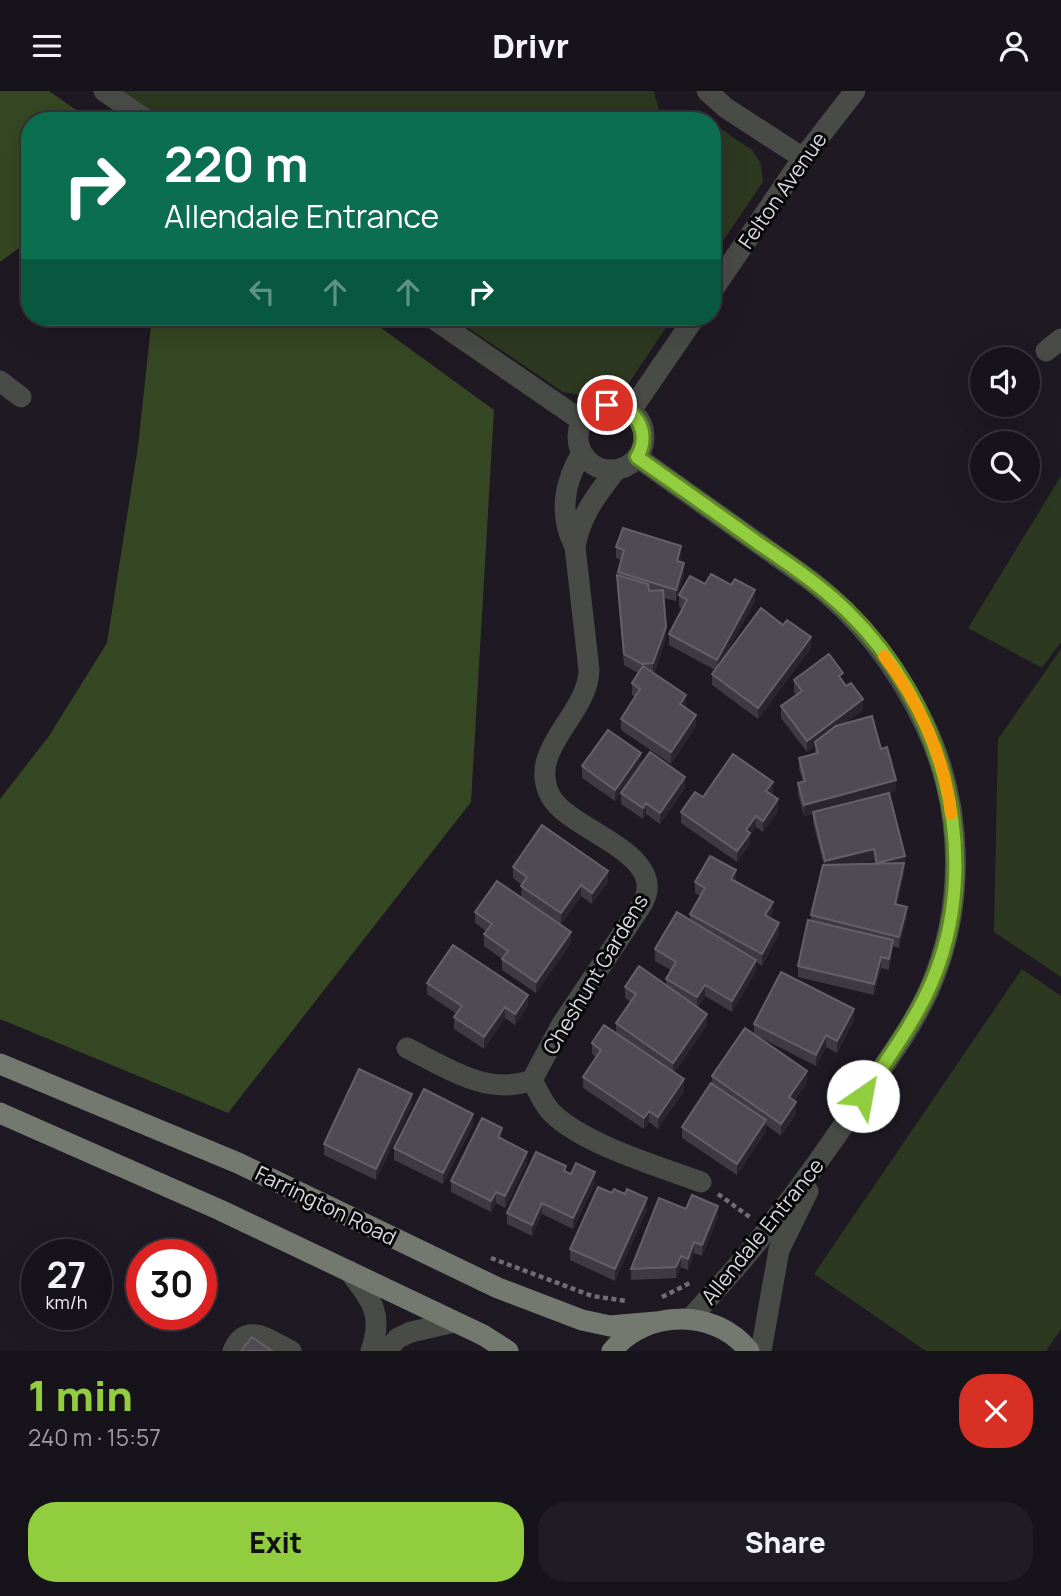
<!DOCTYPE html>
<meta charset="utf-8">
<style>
:root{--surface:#16131a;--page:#1f1c23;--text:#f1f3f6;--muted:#9e9ea2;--line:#353239;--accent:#92cd3f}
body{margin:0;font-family:Manrope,sans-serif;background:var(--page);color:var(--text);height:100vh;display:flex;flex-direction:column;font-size:26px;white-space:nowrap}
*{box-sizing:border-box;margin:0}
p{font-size:23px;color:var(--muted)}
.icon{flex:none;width:38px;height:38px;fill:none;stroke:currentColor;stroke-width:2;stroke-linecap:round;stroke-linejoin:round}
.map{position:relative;height:1260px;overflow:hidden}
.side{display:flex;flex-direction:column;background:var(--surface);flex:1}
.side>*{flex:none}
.guide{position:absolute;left:21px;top:21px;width:700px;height:214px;border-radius:28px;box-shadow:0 7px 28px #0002,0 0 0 2px var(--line);background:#0b6e4f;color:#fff;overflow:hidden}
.fabs{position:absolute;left:970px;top:256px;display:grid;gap:14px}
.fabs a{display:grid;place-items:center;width:70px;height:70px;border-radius:50%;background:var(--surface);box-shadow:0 7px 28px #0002,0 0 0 2px var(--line);font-size:35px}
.speed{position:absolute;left:21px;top:1148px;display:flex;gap:14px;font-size:35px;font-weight:700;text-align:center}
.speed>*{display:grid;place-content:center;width:91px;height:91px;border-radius:50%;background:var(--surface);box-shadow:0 7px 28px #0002,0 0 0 2px var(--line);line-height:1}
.speed small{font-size:18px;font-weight:400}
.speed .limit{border:10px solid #d22;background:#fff;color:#111}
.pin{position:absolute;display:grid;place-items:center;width:60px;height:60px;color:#fff;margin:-30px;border:4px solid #fff;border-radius:50%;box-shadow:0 2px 7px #0007}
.me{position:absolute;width:77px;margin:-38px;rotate:33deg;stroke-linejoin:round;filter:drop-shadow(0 0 5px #0008)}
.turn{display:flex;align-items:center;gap:24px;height:147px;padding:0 28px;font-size:32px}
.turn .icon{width:91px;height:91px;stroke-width:2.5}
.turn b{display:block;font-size:49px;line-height:60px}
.lanes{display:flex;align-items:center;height:66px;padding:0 28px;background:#0003;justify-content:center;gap:35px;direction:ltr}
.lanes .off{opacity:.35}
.round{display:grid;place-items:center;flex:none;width:74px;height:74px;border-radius:28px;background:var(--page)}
.summary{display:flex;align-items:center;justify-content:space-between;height:119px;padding:0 28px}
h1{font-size:42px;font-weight:800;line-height:52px;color:var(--accent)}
.action{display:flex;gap:14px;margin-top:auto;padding:14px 28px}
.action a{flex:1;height:80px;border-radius:28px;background:var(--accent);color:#111;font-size:28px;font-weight:800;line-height:80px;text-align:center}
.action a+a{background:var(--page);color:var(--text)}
header{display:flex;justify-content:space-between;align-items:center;height:91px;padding:0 28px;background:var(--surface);font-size:32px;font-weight:800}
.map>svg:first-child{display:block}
.green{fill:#2c381f}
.forest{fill:#364723}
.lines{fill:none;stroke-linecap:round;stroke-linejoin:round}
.path{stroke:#716d75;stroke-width:4.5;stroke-dasharray:5 3.5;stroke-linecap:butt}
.minor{stroke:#484b46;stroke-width:21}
.major{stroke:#74796f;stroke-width:21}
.wall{fill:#3e3943;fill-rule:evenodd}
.shaded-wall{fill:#2a252f}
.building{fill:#4f4a53;stroke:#646069;stroke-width:2}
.route-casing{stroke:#5f8529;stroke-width:18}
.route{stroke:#92cd3f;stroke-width:12}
.slow{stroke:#f59e0b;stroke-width:12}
.labels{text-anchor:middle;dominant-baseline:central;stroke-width:6;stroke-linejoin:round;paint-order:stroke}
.street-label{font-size:21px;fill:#dad7dd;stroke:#070609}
</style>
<header><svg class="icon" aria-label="menu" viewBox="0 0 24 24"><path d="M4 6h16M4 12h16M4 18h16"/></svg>Drivr<svg class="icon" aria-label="person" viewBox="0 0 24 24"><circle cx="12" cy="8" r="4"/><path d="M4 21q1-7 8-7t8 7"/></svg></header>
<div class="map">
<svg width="1061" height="1260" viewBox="0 0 1061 1260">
<rect width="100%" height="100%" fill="#1e1923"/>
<!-- green -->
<path class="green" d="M120,0h534l5,19 8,11h-504z
M712,32l40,27 9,14 2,18 -51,75z
M452,226h221l-56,84 -54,-9z
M1061,385v166l-19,26 -74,-40z
M1061,558v328l-67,-45 4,-193z
M1022,878l39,27v333l-15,22h-120l-112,-77z"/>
<!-- forest -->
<path class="forest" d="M0,0h49l43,30h-62v119l-30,22z
M152,226h214l128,93 -23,392 -243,311 -228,-94v-220l49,-63 58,-93 31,-197z"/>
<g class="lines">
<!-- path -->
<path class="path" d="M718,1103l33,24
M491,1167l101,38 34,5
M662,1206l30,-15"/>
<!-- minor -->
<path class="minor" d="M104,0l44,30
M707,0l19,17 77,50
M712,200l91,-133 52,-67
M431,226l151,104
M1046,260l15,-12
M0,290l21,16
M578 346a33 33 0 1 1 66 0a33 33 0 1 1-66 0Z
M630,321l65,-95
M637,366l173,123c50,38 87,87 114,143 40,83 42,183 5,267 -18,40 -46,76 -70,112 -29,44 -60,87 -93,129 -23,31 -51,59 -76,88
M616,379c-19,24 -36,46 -41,77l14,123c-1,46 -64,80 -38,127 20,35 122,57 90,109l-79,118 -30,56c6,11 11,24 20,33 33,32 106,53 149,69
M574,454c-15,-31 -10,-63 8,-92
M407,957c39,19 80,49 125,32
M349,1180c22,29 35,42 22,80
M233,1260c13,-31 37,-10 58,0
M386,1260l12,-13 13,-6 44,-10
M761,1260l18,-101 29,-59"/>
<!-- major -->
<path class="major" d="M0,973l238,99 260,125 84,32 28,6 46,-4
M0,1022l220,97 263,125 25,16
M612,1260c33,-42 104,-43 137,0"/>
</g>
<!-- wall -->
<path class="wall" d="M616,456l65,10 -1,5 4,12 -8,27 -13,-3 3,40 -12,35 32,33 -1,1 11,19 -25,38 -50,-34v-11l14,-22 -3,-2v-12l6,-10 -14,-8 -7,-79 1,-14 3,-12 -5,-2z
M705,493l26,1 24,16 -32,58 88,-11 -53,71 -46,-34v-11l3,-4 -46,-25v-11l14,-25 -4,-2v-12z
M794,589l49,2 20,28 -18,13 36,26 15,42 -11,3 20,62 -1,18 -7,31 10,13 -8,30 -6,-2 -4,24 -8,-2 -7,27 -76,-18v-11l13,-45v-6l13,-50 -11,-42v-9l-9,2 -6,-22v-11l5,-1 -4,-13v-11l16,-5v-7l-8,6 -26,-34v-12l15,-11 -2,-3zM874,769l1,4h-18z
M641,673l-26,37 -33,-23v-12z
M685,697l-25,36 -14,-10 -3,5 -22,-15v-11z
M773,703l-1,1 6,16 -15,21 -7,-5 -6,9v8l-13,18 -56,-39v-11l22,-15z
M513,776l95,15 -16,22 -11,-8 -20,28 -40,-27 1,-12 -9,-7z
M736,790l37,32 -3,4 9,17 -17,32 -6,-4v9l-24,41 -27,-16 -7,11 9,18 -33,48 10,18 -26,38 -9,-7 -5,7 -61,-41v-11l13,-20 -4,-3v-11l24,-9v-11l15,-21 -6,-4v-11l41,-2v-6l5,-9 -16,-9v-12l35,-29v-6l10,-18 -5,-3v-11z
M475,821l96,31 -35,50 -34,-23v-11l-18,-13v-12l2,-3 -11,-8z
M427,892l101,23 -13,19 -10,-7 -21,31 -30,-20v-12l3,-3 -30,-20z
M854,929l-17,33 -11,-6 -10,19 -61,-31 52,48 -13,18 2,13 -15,22 -15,-11v6l-29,44 -55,-37v-11l30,-43v-8l42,-41v-11z
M412,1014l-36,75 -52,-25v-11z
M473,1034l-30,59 -49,-24v-12z
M502,1049l25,23 -22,45 -9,-5 -5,9 -40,-20v-11z
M566,1081l29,11 -22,46 -31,-15 -10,22 -25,-12v-11z
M647,1118l-32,72 -45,-21v-11z
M686,1118l32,8 -16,39 -8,-3 -6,17 -7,-3 -5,11 -45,2v-11z"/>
<!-- shaded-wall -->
<path class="shaded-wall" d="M681,455v11l-4,15v-11z
M684,472v11l-8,27v-11z
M755,499v11l-38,70v-11z
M666,536v11l-13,36v-11z
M811,546v11l-53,71v-11z
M686,604v11l-6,9v-11z
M863,608v11l-47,35 -1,-3v4l-8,6v-11z
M696,624v11l-25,38v-12z
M641,662v11l-26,37v-11z
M685,686v11l-25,36v-11z
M896,689v11l-92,25v-11z
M773,691v12l-7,8v-11z
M778,708v12l-15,21v-11z
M646,712v11l-3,5v-11z
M756,725v11l-6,9v8l-13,18v-11l9,-21z
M874,758v11l-49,12v-11z
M905,765l-1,18 -9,42 -18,-53z
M736,779v12l-5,-3z
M608,780v11l-16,22v-11z
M581,794v11l-20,28v-11z
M773,811v11l-8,13v-11z
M907,816v11l-8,30v-11z
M779,832v11l-17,32v-12z
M571,841v11l-35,50v-11z
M893,849v11l-4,19v-11z
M881,866v11l-7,27v-11z
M756,869v11l-24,41v-11z
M705,894v11l-8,13v-12z
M528,904v11l-13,19v-11z
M505,916v11l-21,31v-12z
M854,918v11l-17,33v-12z
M707,923v11l-34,49v-11z
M826,944v12l-10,19v-11z
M807,980v12l-18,25v-11z
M684,988v12l-26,38v-12z
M412,1003v11l-36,75v-11z
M796,1011v12l-15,22v-12z
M649,1020v11l-5,7v-11z
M473,1023v11l-30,59v-11z
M766,1029v11l-29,44v-11z
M502,1037v12l-4,-3z
M527,1061v11l-22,45v-12z
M595,1081v11l-22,46v-11z
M496,1101v11l-5,9v-11z
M647,1107v11l-32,72v-12z
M542,1112v11l-10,22v-11z
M718,1115v11l-16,39v-11z
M694,1151v11l-6,17v-11z
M681,1165v11l-5,11v-11z"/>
<!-- building -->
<path class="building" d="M623,437l58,18 -4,15 7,2 -8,27 -58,-18 6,-22 -8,-3z
M711,483l20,11 4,-6 20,11 -38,70 -48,-26 18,-34 -8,-5 11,-19 15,8z
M617,484l31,9 1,7 14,-1 3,37 -13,36 -11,1 -18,-10z
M761,517l22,17 4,-5 24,17 -53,71 -46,-34z
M829,563l14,19 -4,3 7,10 5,-3 12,16 -56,42 -26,-35 21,-15 -8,-11z
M643,575l43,29 -6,9 16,11 -25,37 -50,-33 19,-30 -8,-6z
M872,625l9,33 6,-2 9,33 -92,25 -6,-22 7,-2 -6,-23 19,-5 -3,-11 21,-16z
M608,639l33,23 -26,37 -33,-24z
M650,661l35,25 -25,36 -14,-10 -3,5 -22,-15z
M733,663l40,28 -7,9 12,8 -15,22 -7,-5 -10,14 4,3 -13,18 -56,-39 14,-20 8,5z
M889,702l16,63 -28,7 -3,-14 -49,12 -12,-49z
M542,734l66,46 -16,22 -11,-8 -20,28 -40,-27 6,-9 -14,-10z
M710,765l26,14 -5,9 42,23 -8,13 14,8 -17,31 -72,-40 15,-26 -10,-6z
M904,772l-9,41 12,3 -8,30 -88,-22 12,-50z
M497,790l74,51 -35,50 -34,-23 6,-8 -24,-17 8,-10 -17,-12z
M677,821l79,48 -24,41 -27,-16 -8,12 -31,-18 10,-17 -21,-13z
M808,829l85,20 -4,19 -8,-2 -7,27 -76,-18z
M453,854l75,50 -13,19 -10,-7 -21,30 -30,-20 8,-11 -35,-23z
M639,875l68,48 -34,49 -57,-40 20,-29 -11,-7z
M781,881l73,37 -17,32 -11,-6 -10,20 -62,-31z
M604,934l80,54 -26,38 -9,-6 -5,7 -61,-41 18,-27 -9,-7z
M745,937l62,43 -18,26 7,5 -15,22 -69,-48z
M359,978l53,25 -36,75 -52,-25z
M711,992l55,37 -29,44 -55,-37z
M424,998l49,25 -30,59 -49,-25z
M482,1027l20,10 -4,9 29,15 -22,44 -9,-4 -5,9 -40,-20z
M536,1061l30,14 -2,5 7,3 5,-11 19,9 -22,46 -31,-15 -10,22 -25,-12z
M598,1096l14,6 2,-4 11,5 2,-5 20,9 -32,71 -45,-20z
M692,1104l26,11 -16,39 -8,-3 -6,17 -7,-3 -5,11 -45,2 28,-71 27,11z
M252,1246l20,14h-31z"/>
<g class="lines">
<!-- route casing -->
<g class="route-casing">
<path id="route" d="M607,314c28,0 45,27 30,52 41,29 81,57 121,86 31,21 62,42 89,68 94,91 136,238 89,361 -17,45 -47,84 -73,124"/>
</g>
<!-- route -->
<use href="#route" class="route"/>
<!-- slow -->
<path class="slow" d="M884,565c34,45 61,101 67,158"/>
</g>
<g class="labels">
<!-- street labels -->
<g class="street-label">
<text transform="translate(782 99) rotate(-55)">Felton Avenue</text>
<text transform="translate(595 883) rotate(-59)">Cheshunt Gardens</text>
<text transform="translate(326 1114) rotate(26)">Farrington Road</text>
<text transform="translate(762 1140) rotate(-51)">Allendale Entrance</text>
</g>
</g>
</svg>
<div class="fabs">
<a><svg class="icon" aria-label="sound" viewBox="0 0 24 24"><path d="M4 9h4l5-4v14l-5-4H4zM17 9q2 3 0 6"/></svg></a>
<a><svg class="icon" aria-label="search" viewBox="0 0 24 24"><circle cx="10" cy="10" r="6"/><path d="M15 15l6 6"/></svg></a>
</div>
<div class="speed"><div>27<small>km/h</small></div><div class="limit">30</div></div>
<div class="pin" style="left:607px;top:314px;background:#d93025"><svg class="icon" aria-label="arrive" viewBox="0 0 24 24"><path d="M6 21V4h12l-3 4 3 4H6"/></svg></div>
<svg class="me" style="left:863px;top:1005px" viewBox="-20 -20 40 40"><circle r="19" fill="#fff"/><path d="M0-13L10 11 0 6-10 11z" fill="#92cd3f"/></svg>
<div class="guide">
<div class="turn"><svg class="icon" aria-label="right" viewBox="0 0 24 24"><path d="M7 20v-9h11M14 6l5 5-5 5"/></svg><div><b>220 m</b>Allendale Entrance</div></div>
<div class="lanes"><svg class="icon off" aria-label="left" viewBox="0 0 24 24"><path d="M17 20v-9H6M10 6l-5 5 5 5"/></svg><svg class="icon off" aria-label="ahead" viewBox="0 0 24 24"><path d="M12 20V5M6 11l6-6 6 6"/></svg><svg class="icon off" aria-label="ahead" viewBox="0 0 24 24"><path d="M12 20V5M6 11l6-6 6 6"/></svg><svg class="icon" aria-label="right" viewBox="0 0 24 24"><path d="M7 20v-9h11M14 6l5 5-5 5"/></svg></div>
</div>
</div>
<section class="side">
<div class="summary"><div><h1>1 min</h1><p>240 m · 15:57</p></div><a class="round" style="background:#d93025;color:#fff"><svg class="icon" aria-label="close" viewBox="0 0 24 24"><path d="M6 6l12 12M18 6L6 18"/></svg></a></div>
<div class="action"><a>Exit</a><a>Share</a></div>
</section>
